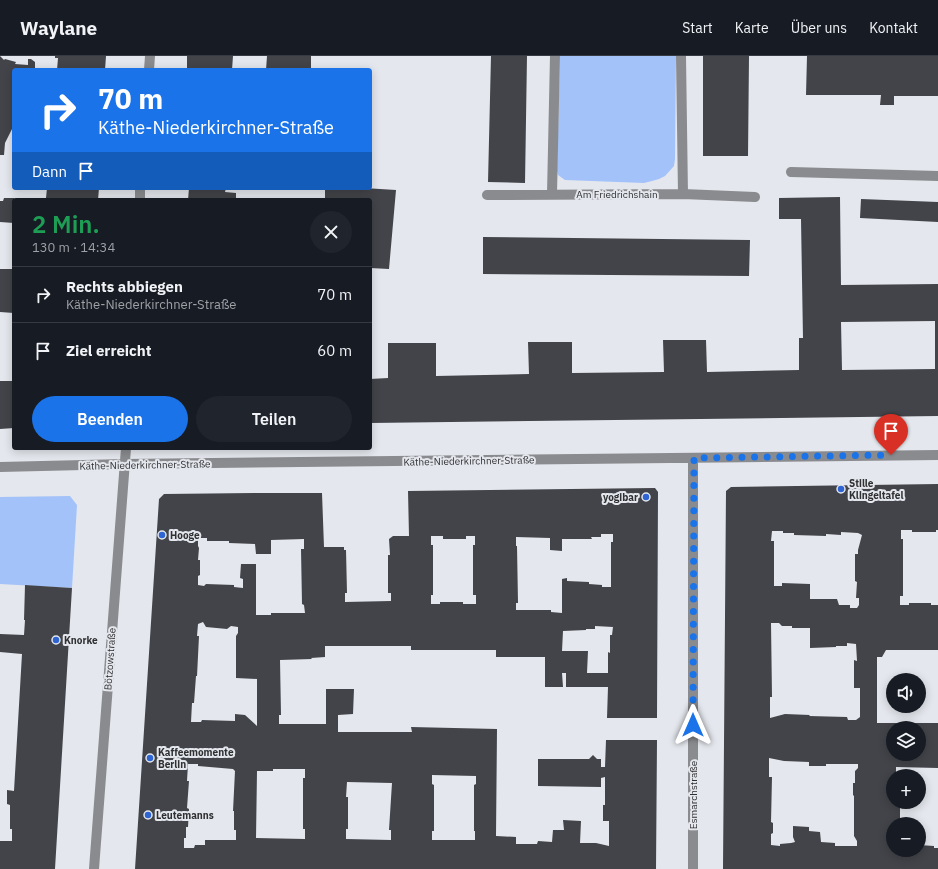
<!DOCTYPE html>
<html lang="de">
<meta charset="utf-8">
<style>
:root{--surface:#171b24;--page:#20242c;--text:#f1f3f6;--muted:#9ea1a6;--line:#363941;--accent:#1a73e8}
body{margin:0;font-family:"IBM Plex Sans",sans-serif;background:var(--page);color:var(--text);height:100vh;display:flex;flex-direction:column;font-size:15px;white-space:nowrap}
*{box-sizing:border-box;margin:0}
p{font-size:13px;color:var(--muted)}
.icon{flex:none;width:22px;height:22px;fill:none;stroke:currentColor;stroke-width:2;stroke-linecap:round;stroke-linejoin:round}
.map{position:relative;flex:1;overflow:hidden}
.panel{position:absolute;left:12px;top:142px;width:360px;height:252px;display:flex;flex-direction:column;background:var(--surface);border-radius:4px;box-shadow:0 2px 10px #0003}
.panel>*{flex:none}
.top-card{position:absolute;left:12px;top:12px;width:360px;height:122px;border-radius:4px;box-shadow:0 2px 10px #0003;background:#1a73e8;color:#fff;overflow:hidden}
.buttons{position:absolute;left:886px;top:617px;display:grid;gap:8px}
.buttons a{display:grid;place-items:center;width:40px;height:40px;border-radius:50%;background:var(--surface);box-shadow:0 2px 10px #0003;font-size:20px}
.pin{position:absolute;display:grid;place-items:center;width:34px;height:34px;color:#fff;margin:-41px -17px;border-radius:50% 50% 50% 0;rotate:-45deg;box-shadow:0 0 4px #0007}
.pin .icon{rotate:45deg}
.me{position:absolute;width:44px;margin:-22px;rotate:0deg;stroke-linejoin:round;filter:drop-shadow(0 0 3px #0008)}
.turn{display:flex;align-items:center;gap:14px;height:84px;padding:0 20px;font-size:18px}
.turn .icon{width:52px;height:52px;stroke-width:2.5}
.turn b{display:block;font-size:28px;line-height:34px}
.then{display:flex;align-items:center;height:38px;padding:0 20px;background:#0003;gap:8px;font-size:15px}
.round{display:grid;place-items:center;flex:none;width:42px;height:42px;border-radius:21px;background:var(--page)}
.head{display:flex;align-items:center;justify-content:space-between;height:68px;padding:0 20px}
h1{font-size:24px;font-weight:600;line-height:30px;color:#1e9e55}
.primary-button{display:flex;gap:8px;margin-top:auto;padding:8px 20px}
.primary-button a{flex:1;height:46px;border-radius:24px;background:var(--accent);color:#fff;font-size:16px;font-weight:600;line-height:46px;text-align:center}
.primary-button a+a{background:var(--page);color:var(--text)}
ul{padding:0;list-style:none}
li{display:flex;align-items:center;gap:12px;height:56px;padding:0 20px;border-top:1px solid var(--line)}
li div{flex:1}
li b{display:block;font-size:15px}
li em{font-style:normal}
header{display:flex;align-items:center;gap:24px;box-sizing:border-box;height:56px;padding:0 20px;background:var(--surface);border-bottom:1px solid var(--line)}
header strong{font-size:19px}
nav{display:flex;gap:22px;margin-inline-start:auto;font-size:14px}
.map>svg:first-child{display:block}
.green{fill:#a3c2f9}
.building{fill:#424449;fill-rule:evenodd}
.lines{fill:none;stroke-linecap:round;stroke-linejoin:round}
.minor{stroke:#8a8b8e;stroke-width:10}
.route{stroke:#1a73e8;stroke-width:7;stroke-dasharray:0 12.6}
.poi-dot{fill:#2e65d3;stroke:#e4e7ed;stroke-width:1.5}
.labels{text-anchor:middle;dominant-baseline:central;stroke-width:4;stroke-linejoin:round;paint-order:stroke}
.street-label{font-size:10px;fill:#2f3032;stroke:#e4e7ed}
.poi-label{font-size:10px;font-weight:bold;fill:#2f3032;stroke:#e4e7ed;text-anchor:start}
</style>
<header>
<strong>Waylane</strong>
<nav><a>Start</a><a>Karte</a><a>Über uns</a><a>Kontakt</a></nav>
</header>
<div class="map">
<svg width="938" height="813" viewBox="0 0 938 813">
<rect width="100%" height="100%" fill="#e4e7ed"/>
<!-- green -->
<path class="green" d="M560,0h116l-1,103 -1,7 -9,10 -6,3 -7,2 -8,2 -79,-3 -7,-5 -1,-4z
M70,440l7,9 -5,83 -72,-4v-87z"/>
<!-- building -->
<path class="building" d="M0,0l4,4 1,-1 11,3 -1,2 13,1v-6h3l4,3v6l4,2h-25v47l-2,3 2,1v4l-9,18 -1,12h-4z
M55,0h51l-1,14h-48l1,-12h-3z
M187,0h46l-1,14h-45z
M267,0h44v14h-45z
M491,0h36l-2,127 -37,-1z
M703,0h46l-1,100h-45z
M807,0h131v40h-44v9h-14l1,-10h-75z
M47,132h52l-1,12h-48v-2h-4z
M189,132h37l-1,4 11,1v7h-48z
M325,132h39l32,2 -7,79 -19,-1v-68h-45z
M840,141l1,88 97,-1v132l-568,7v-44l18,-1v-35h48v33l93,-2 -1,-32h44v31l92,-1 -1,-32h43l1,32 92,-2v-32h4l-2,-119h-22v-21zM935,265v48l-93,1 -1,-48z
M4,142h10v25l-14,-1v-21h3z
M861,143l77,3v20l-78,-4z
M483,181l267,3 -1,36 -266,-2z
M0,213h14v44l-14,-1z
M0,325h14v47l-14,1z
M938,428v46h-2v2h-24v-2h-11v9h2v57h-3v9h9v-2h22v2h7v45h-52l-4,7h-5v66h61v45l-42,-1v9h-3v26h7v22h-7v26h26v-5l15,1v2h4v21h-215l3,-378 5,-4zM772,475h11v2h11v2l32,1v-2l15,1v-3l17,1 4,2 -4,15v4h-3v27l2,1 -1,16h3v7l-2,3h-7v-3h-11l-2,-6h-27v-15l-28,-1v3h-8v-45h-3zM771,567h8l3,3h10v2h18v20l26,-1v-1h11v-3l9,1 1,17 -3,-1v28h6v29l-4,3h-8l-1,-3 -38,-1 1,-1 -25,-1 -15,4v-21h2zM893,672h26v26h-26zM769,702l15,3 25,1v4h17v-2h32v4l-3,3v12h-2v13l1,-1v41l3,5v5h-22v-3l-14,-1 -1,-10 -11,-1v-4l-16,-1v11l2,5 -4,1 -11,1v2l-9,-1v-11l2,-1v-10l-2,-1 1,-45h-3z
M655,432l3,4 -1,226h-50l1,-31h-42v-14h-4l1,14h-18v-30h-49v-7h-85v-4h-86v11l-14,1 1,1 -32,1 1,55h-2v9h47v-35h28l-1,25 -15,1v17h74l-1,-5 86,2 -1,107 20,1v7h21l1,-3 14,1 1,-12h11l-1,-10 18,1 -1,22h16l13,3v-25h-6v-16h2v-28l-4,1v9l-63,-1v-27h51l4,-4 4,4h4v8h4l1,-27h51l-1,129h-521l24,-370 5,-5 90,-1h68l2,54h20v3h2l1,43h-2v9l46,-1v-8h-3v-38h2l-1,-16 4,-3h16l-1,-45zM601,478h12v8h-2v45h-9v-2l-13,-1v-2l-22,-1v-3l-5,1v34l-11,-1v-2h-35v-7h2l-1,-57h-1v-9l34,1v12l12,1v-12h30l-1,-2h10zM431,480h12v3h23v-3h9v9h-2v50h3v9h-13v-2h-23v2h-9v-9h2v-50h-2zM198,482h9v3h22v2l26,1 1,10h15v-14l33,-1v10h-3l1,55 2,1 1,8h-34v2h-15v-51h-15l-1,14 3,1v9l-9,-1v-2l-28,-1 -2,2 -6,-1v-9l2,-1v-15h-2l1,-12 -1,-2zM203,566l3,5 21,2 4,-3 7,1v6l-2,3v42l21,1v47l-12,-11 -10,-1v7l-33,-1 -1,2h-10l1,-19h2l2,-27h1l2,-40h-2l1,-12zM595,570l18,1 -1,8h-2v18l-2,-1v21h-21l1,-22h-26l1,-20 23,-1v-1h9zM188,708h10v2l35,3 2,2 -2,40h1v19h2v10h-31v5h-10l-1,3h-10v-10h2v-11h2l1,-18 -2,-1 2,-27h-2zM273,713h32v9h-2v51h2v10l-49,-1 1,-67h16zM432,719l44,1v8l-2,1v46h1v9h-43v-9h2v-46l-2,-1zM347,726l45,1 -3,47h2v10l-45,-1v-10h2v-32h-2z
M25,529l47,3 -17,281h-55v-28h12v-12h-2v-24l-3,-1v-14l7,1 8,-137 -22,-2v-18l24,1 1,-15h-1z"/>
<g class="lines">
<!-- minor -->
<path class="minor" d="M681,0l2,138
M149,14l1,-14
M791,116l147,4
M552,138l3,-138
M487,139l196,-1 72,3
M140,144v-12
M0,411l125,-3 813,-9
M94,813l32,-421
M693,813v-411"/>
</g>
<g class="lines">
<!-- route -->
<path class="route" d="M693,669l1,-267 197,-3"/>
</g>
<!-- markers -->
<g class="poi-dot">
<circle cx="841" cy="433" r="4"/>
<circle cx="646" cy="441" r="4"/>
<circle cx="162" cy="479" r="4"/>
<circle cx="56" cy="584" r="4"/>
<circle cx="150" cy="702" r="4"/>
<circle cx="148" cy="759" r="4"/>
</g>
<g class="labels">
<!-- street labels -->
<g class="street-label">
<text x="617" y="138">Am Friedrichshain</text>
<text transform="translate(469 405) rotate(-1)">Käthe-Niederkirchner-Straße</text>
<text transform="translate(145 409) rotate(-1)">Käthe-Niederkirchner-Straße</text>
<text transform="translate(110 603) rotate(-86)">Bötzowstraße</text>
<text transform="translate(693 739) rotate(-90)">Esmarchstraße</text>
</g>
<!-- poi labels -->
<g class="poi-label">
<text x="849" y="427">Stille<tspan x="849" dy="12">Klingeltafel</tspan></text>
<text x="638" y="441" text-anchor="end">yogibar</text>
<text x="170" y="479">Hooge</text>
<text x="64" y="584">Knorke</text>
<text x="158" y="696">Kaffeemomente<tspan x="158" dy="12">Berlin</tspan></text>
<text x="156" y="759">Leutemanns</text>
</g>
</g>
</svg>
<div class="buttons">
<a><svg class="icon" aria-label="sound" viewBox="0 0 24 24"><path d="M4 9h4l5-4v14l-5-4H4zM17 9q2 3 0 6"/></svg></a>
<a><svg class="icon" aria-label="layers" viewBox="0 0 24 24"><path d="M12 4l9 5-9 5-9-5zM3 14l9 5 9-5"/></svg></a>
<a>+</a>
<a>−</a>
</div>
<div class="pin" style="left:891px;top:399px;background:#d93025"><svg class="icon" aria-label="arrive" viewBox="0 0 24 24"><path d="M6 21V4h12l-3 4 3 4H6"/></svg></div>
<svg class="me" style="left:693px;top:669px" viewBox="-20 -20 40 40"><path d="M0-17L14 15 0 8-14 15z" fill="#1a73e8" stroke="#fff" stroke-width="4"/></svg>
<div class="top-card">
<div class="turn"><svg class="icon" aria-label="right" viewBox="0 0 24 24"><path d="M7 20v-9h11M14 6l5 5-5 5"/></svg><div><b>70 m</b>Käthe-Niederkirchner-Straße</div></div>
<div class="then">Dann<svg class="icon" aria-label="arrive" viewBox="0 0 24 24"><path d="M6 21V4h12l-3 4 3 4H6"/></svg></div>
</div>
<section class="panel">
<div class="head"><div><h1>2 Min.</h1><p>130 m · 14:34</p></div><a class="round"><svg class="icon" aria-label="close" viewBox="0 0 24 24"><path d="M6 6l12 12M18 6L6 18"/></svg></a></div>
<ul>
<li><svg class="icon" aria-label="right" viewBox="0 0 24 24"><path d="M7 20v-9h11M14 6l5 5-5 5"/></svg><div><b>Rechts abbiegen</b><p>Käthe-Niederkirchner-Straße</p></div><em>70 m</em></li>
<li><svg class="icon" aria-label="arrive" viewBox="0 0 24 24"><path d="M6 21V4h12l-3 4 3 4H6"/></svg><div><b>Ziel erreicht</b></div><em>60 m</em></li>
</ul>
<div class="primary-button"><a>Beenden</a><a>Teilen</a></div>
</section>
</div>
